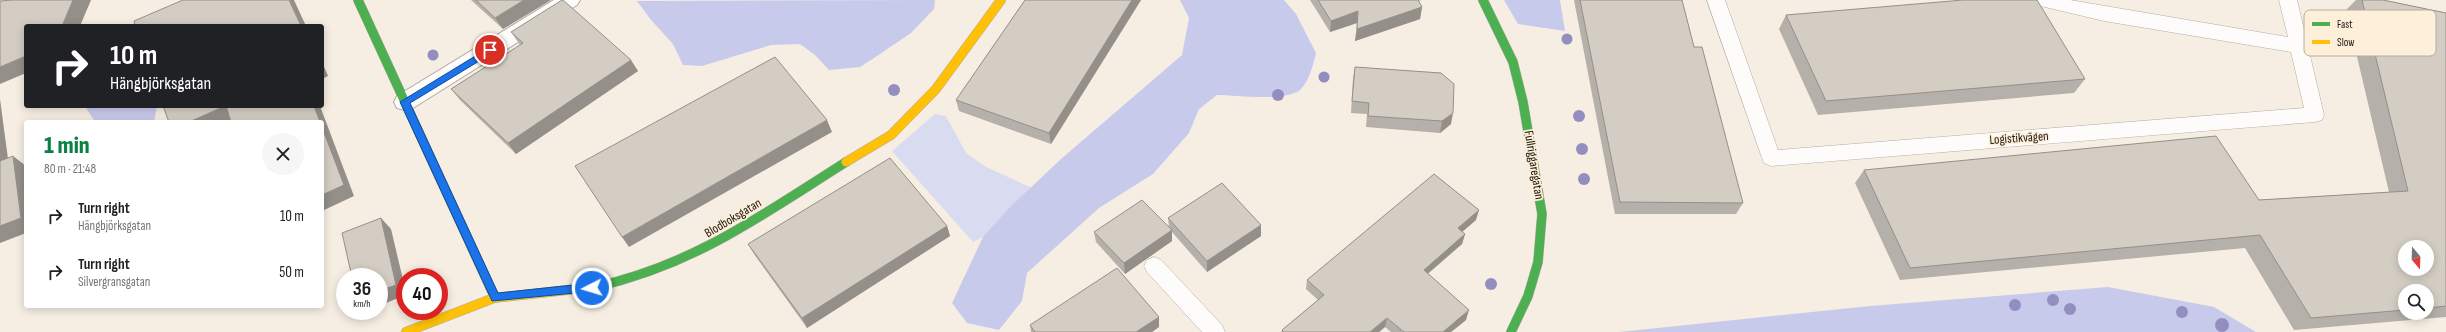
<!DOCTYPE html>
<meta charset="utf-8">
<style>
:root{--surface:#fff;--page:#f6f6f6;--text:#202124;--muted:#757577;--accent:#0b8043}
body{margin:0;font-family:"Sofia Sans Condensed",sans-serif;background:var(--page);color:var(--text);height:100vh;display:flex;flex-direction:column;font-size:15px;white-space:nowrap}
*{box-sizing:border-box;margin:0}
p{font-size:13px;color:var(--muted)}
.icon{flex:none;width:22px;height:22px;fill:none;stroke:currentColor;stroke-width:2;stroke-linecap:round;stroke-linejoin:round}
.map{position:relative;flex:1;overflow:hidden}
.details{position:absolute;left:24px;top:120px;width:300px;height:188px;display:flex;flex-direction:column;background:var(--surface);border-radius:4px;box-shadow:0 2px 10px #0003}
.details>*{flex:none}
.top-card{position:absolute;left:24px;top:24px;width:300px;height:84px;border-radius:4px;box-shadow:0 2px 10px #0003;background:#202124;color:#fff;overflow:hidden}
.needle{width:26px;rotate:161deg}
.tools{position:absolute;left:2398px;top:240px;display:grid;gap:8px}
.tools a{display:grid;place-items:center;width:36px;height:36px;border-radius:50%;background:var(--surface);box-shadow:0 2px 10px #0003;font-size:20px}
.speed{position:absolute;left:336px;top:268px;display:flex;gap:8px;font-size:20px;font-weight:700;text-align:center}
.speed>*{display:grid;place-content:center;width:52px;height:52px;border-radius:50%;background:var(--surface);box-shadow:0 2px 10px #0003;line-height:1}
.speed small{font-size:10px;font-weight:400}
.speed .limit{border:6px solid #d22;background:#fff;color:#111}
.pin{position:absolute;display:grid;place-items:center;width:34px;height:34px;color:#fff;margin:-17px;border:2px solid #fff;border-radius:50%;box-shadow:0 1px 4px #0007}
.me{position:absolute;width:44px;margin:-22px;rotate:265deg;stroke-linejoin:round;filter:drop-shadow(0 0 3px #0008)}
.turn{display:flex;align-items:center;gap:14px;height:84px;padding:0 20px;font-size:18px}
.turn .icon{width:52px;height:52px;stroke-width:2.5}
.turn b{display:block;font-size:28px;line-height:34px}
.round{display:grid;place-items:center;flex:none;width:42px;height:42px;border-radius:21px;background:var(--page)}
.headline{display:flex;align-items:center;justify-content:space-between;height:68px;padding:0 20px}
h1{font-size:24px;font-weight:800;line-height:30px;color:var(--accent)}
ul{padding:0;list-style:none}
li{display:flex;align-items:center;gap:12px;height:56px;padding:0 20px}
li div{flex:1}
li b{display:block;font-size:15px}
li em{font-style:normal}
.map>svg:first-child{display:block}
.green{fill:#d9dbf1}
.forest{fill:#c8caeb}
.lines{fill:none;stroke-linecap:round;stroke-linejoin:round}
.lane-casing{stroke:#b1aba2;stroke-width:1}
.street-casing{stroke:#b1aba2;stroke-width:2}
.fast-casing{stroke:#b1aba2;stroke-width:10}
.slow-casing{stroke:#b1aba2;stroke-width:10}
.lane{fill:#fefcfb;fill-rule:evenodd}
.street{fill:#fefcfb;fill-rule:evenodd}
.fast{stroke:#4caf50;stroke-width:9}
.slow{stroke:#ffc107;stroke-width:9}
.tree{fill:#928fc0}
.wall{fill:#b5b0a9;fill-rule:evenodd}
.shaded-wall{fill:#949089}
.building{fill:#d3cdc4;stroke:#949089;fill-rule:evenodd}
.route{fill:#1a73e8;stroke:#114b97}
.labels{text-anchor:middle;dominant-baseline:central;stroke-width:3.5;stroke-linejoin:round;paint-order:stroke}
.street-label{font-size:13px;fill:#1b160e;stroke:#feefda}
.key{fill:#feefda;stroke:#baae9d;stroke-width:1}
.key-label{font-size:11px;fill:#1b160e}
</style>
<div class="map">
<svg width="2446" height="332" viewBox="0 0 2446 332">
<rect width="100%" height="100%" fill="#f6eee2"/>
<!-- green -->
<path class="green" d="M935,114l11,2 20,37 20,14 46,21 -49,49 -10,5 -81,-91z"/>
<!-- forest -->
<path class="forest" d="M935,0l-1,9 -23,24 -37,25 -14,9 -31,3 -14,-15 -15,-11 -29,1 -69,21 -19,-1 -10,-21 -22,-24 -14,-19z
M1180,0h104l12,14 20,39c-3,12 -7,29 -16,37 -16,12 -63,5 -83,5l-18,14 -10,24 -36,41 -54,34 -72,65 -5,28 -23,29 -32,-7 -15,-20 31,-66 26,-29 52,-49 121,-104 7,-37z
M1504,0h56l5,31 -47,-7z
M85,106h72l-3,16h-59z
M2108,287l106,20 42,25h-637l251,-26z"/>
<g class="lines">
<!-- lane casing -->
<g class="lane-casing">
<path id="lane" d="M1707,0h18l53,150 526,-42 -13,-56 -187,-31 -63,-15 -6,-1 -3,-5h38l218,37 -9,-37h18l27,115 -2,5 -7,2 -544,44 -7,-3 -2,-5z
M1154,257l7,3 61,65 3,7h-23l-55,-60 -3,-6 3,-6z"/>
</g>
<!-- street casing -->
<g class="street-casing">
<path id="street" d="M554,0h26l-3,5 -164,103 -8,2 -8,-2 -3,-6 3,-6z"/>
</g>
<!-- fast casing -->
<g class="fast-casing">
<path id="fast" d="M358,0l137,298
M1483,0l30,62 10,40 19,112 -4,48 -10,34 -17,36
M595,287c99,-22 167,-72 251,-125"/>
</g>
<!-- slow casing -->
<g class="slow-casing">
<path id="slow" d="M846,162l45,-27 45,-46 65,-89
M406,332l88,-34 101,-11"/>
</g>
<!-- lane -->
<use href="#lane" class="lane"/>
<!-- street -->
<use href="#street" class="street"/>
<!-- fast -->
<use href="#fast" class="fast"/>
<!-- slow -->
<use href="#slow" class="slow"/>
</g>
<!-- trees -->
<g class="tree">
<circle cx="1567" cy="39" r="5.5"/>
<circle cx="433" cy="55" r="5.5"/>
<circle cx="1324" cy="77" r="5.5"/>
<circle cx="894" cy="90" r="6"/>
<circle cx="1278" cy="95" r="6"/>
<circle cx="1579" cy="116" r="6"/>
<circle cx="1582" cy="149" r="6"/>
<circle cx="1584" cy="179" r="6"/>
<circle cx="1491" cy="284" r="6"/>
<circle cx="2053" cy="300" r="6"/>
<circle cx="2015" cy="305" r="6"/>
<circle cx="2070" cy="309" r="6"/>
<circle cx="2182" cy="312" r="6"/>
<circle cx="2222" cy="325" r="7"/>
</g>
<!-- wall -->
<path class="wall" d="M471,0h80l-48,29z
M1025,0h116l-90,144 -92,-33 -3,-11z
M1310,0h112l-4,1 4,6 -2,12 -65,22 2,-18 -27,9z
M1574,0h108l12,47 49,156 -7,11h-121z
M2356,0h27l63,13v304l-152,13 -49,-82 -345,32 -45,-97 9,-13 395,30 130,-8 -43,-182zM2405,291h22v22h-22z
M1786,15l299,64 -11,14 -256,22 -39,-86z
M511,32l127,39 -122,83 -56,-54 -9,-11 69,-44z
M1355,67l96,57 -11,9 -74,-6 1,-13 -16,-1 2,-35z
M1168,218l93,7v11l-54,36 -35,-40v9l-47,33 -29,-32 -2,-10 75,-5z
M1476,220l-14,12 3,2 -3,10 -34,30 38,46 -15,12h-60l-6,-5 -6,5h-98l1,-2 36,-30 -12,-11 1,-9z
M947,226l3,10 -143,92 -53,-74 -6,-10z
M1159,317v10l-7,5h-121l-1,-7z"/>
<!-- shaded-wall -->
<path class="shaded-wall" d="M73,0h18l-11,26h-18z
M289,0h5l12,26h-5z
M524,0h27l-48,29 -8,-11z
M1132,0h9l-90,144 -2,-11z
M1422,7l-2,12 -65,22 2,-12z
M1358,11l-1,12 -27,9 1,-11z
M26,56v17l-26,11v-17z
M631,60l7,11 -122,83 -8,-11z
M322,62l6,14 -6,3z
M0,99l10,75 -10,-8z
M225,106h1l11,11 -11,5h-37z
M314,106h6l34,90 -32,15v-89h-2z
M1453,113l-2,11 -11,9 2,-12z
M827,120l5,12 -203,115 -7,-10z
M13,156l13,10v67l-26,10v-17z
M1479,210l-3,10 -21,18 3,-10z
M381,218l10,11 14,59v7l-26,11z
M1261,225v11l-54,36v-11z
M947,226l3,10 -143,92 -5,-10z
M1172,230v11l-47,33 -1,-11z
M1465,234l-3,10 -41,35 3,-9z
M1469,310l-3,10 -15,12h-8z
M1159,317v10l-7,5h-16z
M1387,318l-2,9 -6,5h-9z"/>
<!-- building -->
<path class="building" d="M12,0h61l-11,26h-36v30l-26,11v-66z
M183,0h106l12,26h-166l-1,-5z
M476,0h48l-29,18z
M562,0h1l68,60 -123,83 -57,-54 72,-46 -12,-11z
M1025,0h107l-83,133 -93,-33z
M1318,0h100l4,7 -65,22 1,-18 -27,10z
M1580,0h102l12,47h8l41,156 -123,-1z
M1963,0h74l48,79 -259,22 -40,-86z
M2362,0h21l63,13v293l-19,2v-17h-22v19l-94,8 -51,-83 -350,33 -46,-98 352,-34 43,64 149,-9zM2405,247h22v22h-22z
M775,57l52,63 -205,117 -47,-71z
M1355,67l86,6 13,11 -1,29 -11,8 -74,-5 1,-13 -17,-2z
M163,106h62l-36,16h-20z
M226,106h88l6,16h-89z
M322,127l22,58 -22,10z
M13,156l8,62 -21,8v-65z
M890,158l57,68 -145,92 -54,-74z
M1434,174l45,36 -21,18 7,6 -41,36 45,40 -26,22h-39l-17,-14 -17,14h-86l-2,-2 42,-35 -17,-15z
M1222,183l39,42 -54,36 -39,-43z
M1142,200l30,30 -48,33 -30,-31z
M381,218l15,67 -17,6v-14h-27l-10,-44z
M1117,268l42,49 -23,15h-101l-5,-7z"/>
<!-- route -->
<path class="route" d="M490,47l5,3 -1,2 -84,51 88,190 94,-10 4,2v6l-104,10 -92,-199z"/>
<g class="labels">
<!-- street labels -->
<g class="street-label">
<text transform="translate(2019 138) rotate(-4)">Logistikvägen</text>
<text transform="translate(1534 165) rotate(81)">Fullriggaregatan</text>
<text transform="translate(733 218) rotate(-31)">Blodboksgatan</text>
</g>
</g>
<!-- legend -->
<rect x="2304" y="10" width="132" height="46" rx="6" class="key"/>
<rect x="2312" y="22" width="18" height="4" fill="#4caf50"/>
<rect x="2312" y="40" width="18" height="4" fill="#ffc107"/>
<g class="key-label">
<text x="2337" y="28">Fast</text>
<text x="2337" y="46">Slow</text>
</g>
</svg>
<div class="tools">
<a><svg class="needle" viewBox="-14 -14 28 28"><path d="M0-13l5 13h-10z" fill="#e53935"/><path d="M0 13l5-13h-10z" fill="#757577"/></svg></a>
<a><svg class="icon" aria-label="search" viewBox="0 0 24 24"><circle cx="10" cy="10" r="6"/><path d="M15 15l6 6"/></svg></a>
</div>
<div class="speed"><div>36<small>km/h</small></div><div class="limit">40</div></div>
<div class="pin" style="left:490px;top:50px;background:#d93025"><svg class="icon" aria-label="arrive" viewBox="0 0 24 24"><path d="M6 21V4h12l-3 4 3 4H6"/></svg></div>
<svg class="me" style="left:592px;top:288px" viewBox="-20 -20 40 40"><circle r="17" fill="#1a73e8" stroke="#fff" stroke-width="3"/><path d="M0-11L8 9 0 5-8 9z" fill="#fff"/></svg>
<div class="top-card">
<div class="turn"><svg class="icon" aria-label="right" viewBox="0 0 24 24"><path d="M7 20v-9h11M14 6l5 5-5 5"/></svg><div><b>10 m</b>Hängbjörksgatan</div></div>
</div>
<section class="details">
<div class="headline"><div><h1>1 min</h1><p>80 m · 21:48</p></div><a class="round"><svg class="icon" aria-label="close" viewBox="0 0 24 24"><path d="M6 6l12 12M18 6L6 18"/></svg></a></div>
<ul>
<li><svg class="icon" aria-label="right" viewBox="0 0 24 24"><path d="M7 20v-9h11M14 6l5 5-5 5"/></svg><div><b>Turn right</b><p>Hängbjörksgatan</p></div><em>10 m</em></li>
<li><svg class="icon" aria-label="right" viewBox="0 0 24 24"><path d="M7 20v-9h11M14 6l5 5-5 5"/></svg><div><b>Turn right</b><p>Silvergransgatan</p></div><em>50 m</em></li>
</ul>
</section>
</div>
